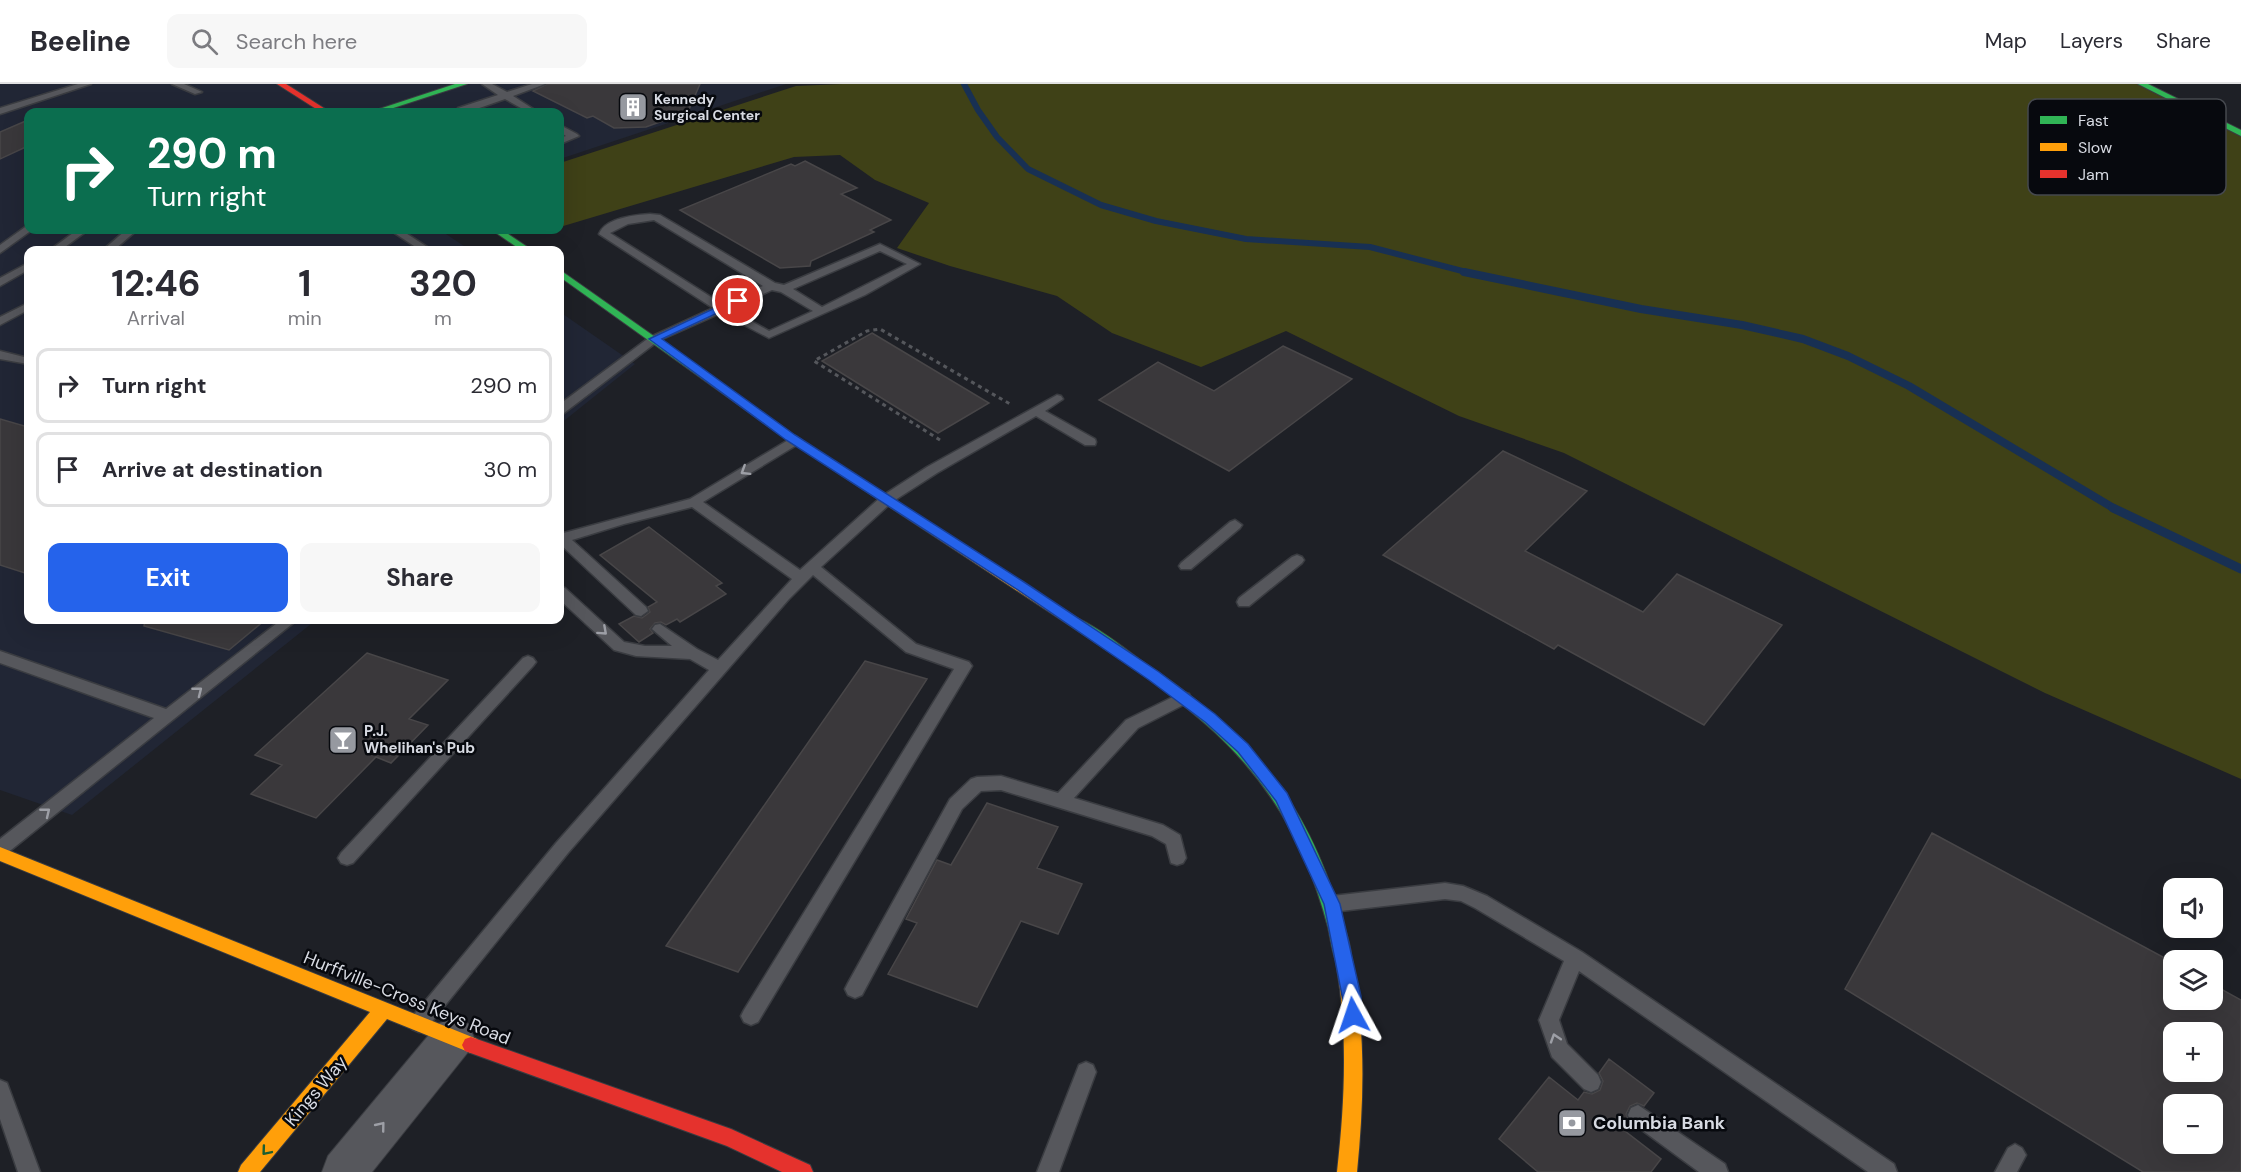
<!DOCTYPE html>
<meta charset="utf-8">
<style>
:root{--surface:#fff;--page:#f7f7f7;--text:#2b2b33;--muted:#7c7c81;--line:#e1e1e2;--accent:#2563eb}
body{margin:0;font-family:"DM Sans",sans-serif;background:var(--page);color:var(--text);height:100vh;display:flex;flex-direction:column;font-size:22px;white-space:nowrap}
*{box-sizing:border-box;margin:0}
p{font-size:20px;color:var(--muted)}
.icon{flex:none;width:33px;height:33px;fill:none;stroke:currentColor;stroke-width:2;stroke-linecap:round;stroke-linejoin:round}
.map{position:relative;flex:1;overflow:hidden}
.drawer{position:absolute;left:24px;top:162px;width:540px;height:378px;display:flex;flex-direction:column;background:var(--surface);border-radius:12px;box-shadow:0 6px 24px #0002}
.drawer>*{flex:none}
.guide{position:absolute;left:24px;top:24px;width:540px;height:126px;border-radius:12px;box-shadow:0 6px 24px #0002;background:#0b6e4f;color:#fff;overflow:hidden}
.controls{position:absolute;left:2163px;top:794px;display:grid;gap:12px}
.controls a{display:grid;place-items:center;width:60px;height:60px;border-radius:12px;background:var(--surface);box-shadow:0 6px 24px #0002;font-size:30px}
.pin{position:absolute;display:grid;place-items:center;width:51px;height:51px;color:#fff;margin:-26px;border:3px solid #fff;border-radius:50%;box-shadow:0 2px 6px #0007}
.me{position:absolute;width:66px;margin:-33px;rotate:355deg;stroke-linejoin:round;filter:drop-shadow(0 0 4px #0008)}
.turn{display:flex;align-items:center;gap:21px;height:126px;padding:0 24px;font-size:27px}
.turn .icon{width:78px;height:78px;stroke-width:2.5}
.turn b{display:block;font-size:42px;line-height:51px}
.eta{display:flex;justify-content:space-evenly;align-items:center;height:102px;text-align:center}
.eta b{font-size:36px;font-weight:700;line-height:42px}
.action{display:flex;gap:12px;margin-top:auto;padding:12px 24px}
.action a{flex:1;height:69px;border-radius:12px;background:var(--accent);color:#fff;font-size:24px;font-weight:700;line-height:69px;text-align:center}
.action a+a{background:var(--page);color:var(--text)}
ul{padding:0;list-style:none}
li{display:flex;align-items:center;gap:18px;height:75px;margin:0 12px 9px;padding:0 12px;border:3px solid var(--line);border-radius:12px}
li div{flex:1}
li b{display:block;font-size:22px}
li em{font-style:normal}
header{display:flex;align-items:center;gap:36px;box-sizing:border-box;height:84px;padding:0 30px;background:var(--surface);border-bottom:2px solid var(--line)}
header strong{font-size:28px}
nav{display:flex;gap:33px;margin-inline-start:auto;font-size:21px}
.search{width:420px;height:54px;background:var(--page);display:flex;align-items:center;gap:15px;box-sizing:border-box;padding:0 21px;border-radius:12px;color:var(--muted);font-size:22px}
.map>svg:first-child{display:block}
.built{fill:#212635}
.green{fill:#3f4117}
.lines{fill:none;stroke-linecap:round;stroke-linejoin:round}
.stream-far2{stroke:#183053;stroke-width:6}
.stream-far1{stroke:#183053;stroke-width:8}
.stream{stroke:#183053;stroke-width:9}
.building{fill:#3a383b;stroke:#484648;stroke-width:1.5;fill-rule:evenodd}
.lane-casing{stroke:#3a3c41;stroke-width:3}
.street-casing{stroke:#3a3c41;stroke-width:2}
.fast-casing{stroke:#3a3c41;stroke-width:2}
.slow-casing{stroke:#3a3c41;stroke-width:2}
.jam-casing{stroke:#3a3c41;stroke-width:2}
.path{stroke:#55575c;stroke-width:3;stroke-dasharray:4 4;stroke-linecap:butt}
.lane{fill:#56575c;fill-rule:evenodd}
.street{fill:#56575c;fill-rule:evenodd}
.fast{fill:#30b455;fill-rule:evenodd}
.slow{fill:#ff9f0a;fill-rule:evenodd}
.jam{fill:#e5322d;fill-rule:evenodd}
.oneway{stroke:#9d9fa6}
.oneway2{stroke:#1c5e32}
.route{fill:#2563eb;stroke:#184099;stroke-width:1.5}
.labels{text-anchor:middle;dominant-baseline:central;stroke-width:5;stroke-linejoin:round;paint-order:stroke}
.far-poi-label{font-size:14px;font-weight:bold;fill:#d7dae2;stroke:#07090e;text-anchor:start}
.poi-label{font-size:15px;font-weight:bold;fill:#d7dae2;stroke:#07090e;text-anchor:start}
.near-street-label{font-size:18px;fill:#d7dae2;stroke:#07090e}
.near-poi-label{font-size:18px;font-weight:bold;fill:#d7dae2;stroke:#07090e;text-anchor:start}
.key{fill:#07090e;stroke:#45484e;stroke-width:1.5}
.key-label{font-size:16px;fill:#d7dae2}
</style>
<header>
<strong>Beeline</strong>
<div class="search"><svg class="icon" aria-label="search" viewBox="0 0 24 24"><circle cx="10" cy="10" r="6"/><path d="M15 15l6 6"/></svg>Search here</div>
<nav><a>Map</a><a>Layers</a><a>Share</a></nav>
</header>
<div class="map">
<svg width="2241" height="1088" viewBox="0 0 2241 1088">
<rect width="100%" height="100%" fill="#1e2026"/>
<!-- built -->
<path class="built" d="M0,0h786l-226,75v-47h-532v118h412l30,20h-442v370h288l-244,195 -72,-25z
M560,228l75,52 -75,60z"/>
<!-- green -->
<path class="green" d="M842,0h1303l96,46v649l-196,-86 -481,-240 -105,-37 -173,-85 -85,36 -89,-34 -55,-37 -107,-30 -53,-18 32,-45 -54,-23 -35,-25 -46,2 -234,70v-64l236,-77z"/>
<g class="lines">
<!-- stream-far2 -->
<path class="stream-far2" d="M964,0l14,26 19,27 31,32 73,36 55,16 90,18 124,8 100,26"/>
<!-- stream-far1 -->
<path class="stream-far1" d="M1464,188l177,37 101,16 61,14 45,17 61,30 206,123"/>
<!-- stream -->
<path class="stream" d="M2113,424l128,61"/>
</g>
<!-- building -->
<path class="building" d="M547,0h153l-12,28 -42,15 -32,1 -21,-12 -6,2 -54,-27z
M28,36v26l-28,13v-27z
M805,77l52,27 -16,6 50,26 -21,10 4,2 -63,29 -1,5 -30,2 -100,-58 111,-46 4,2z
M872,249l117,70 -51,30 -116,-72z
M1283,262l69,33 -123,92 -130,-71 59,-38 56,29z
M0,335l28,8v147l-28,-9z
M1503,367l84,40 -62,60 118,61 34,-38 105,51 -78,100 -146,-80 -4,4 -171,-94z
M649,443l73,56 -6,3 10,8 -46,28 -3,-3 -11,6 -5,-3 -6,1 -5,6 3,4 -14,9 -20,-18 15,-8 8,2 8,-6 -2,-5 9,-5 -57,-47z
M145,536h120l-36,30 -85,-24z
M367,569l81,27 -39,39 19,6 -37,38 -15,-6 -60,61 -65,-24 31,-29 -27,-10z
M865,577l62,18 -189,293 -72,-26z
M987,719l71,24 -21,41 45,16 -24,50 -37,-13 -44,86 -89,-33 29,-51 -11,-4 31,-59 14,5z
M1932,749l242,130v36h38v-15l29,16v172h-98l-298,-183zM2174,948h38v39h-38zM2174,1020h38v39h-38z
M1609,975l45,34 -10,13 -7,-3 -7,3 -4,8 4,10 -5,7 36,28 -10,13h-113l-39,-33 50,-62 29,23 6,-8 8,2 8,-4 3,-9 -4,-8z"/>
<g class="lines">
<!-- lane casing -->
<g class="lane-casing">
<path id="lane" d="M78,0h13l-91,30v-6z
M172,0h12l18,8 -7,2z
M482,0h10l15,8 25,-8h13l-32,12 25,16h-10l-23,-13 -37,13h-10v-4l40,-13z
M560,41l17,9 2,2 -19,8v-6l6,-2 -6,-4z
M650,130l10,1 115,68 9,2 96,-41 40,20 -55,31 -96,43 -48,-25 -63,28 -94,72 -4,1v-10l90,-67 63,-29 -114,-74c6,-16 35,-19 51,-20zM654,136l109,66 -41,18 -112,-71 18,-9zM880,167l27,13 -85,43 -29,-18zM772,206l9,2 32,19 -44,20 -39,-22z
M28,141v5h4l-32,23v-8z
M77,146h11l-27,20h-11z
M126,146h11l-23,20h-11z
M390,146h11l31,20h-12z
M28,179v7l-28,16v-8z
M28,219v7l-28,15v-8z
M0,267l28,7v6l-28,-5z
M1057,311l4,1 2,3 -18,12 50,28 1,3 -1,3h-10l-49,-29 -99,57 -45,29 -71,65 95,77 53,18 3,4 -214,356 -7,3 -7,-3 -3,-6 3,-6 210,-341 -48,-17 -93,-77 -24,24 -221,254 -142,176 -7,3 -7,-3 -3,-6 3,-6 144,-174 153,-173 -19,-11 -54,-3 -22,-6 -54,-50v-13l5,1 59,54 21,4h27l-20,-17 3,-4 5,-1 37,25 21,11 74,-81 -100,-72 -68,17 -52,16 74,67 2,4 -7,5 -5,-1 -76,-71v-10l130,-35 105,-63 6,4 -1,3 -97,59 97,68 82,-74 45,-29z
M1235,436l7,5 -2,3 -49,41h-10l-2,-3 2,-3 49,-41z
M1297,471l5,2 2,3 -2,3 -53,43h-10l-2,-4 2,-4 53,-41z
M281,536h16l-291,234 -6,2v-17l154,-121 -154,-55v-12l166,58z
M528,572l5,2 3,4 -3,4 -180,197 -6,2 -6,-2 -3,-5 3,-5 182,-195z
M1183,608l6,2 2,4 -2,4 -51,26 -64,70 89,27 17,10 6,23 -3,5 -6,2 -6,-2 -5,-19 -14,-8 -151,-46 -20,1 -19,18 -100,186 -7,3 -7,-3 -3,-6 3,-6 102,-184 21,-20 6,-2 24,-1 57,17 68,-73z
M1445,799l18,3 24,10 95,56 312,212 3,8h-29l-289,-201 -20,49 8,24 31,31 3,7 -3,7 -7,3 -7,-3 -32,-32 -13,-37 25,-59 -89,-53 -14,-7 -16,-2 -113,13 -6,-2 -3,-6 3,-6 6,-2z
M1086,978l7,3 3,7 -37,100h-22l42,-107z
M0,996l7,3 33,89h-22l-18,-53z
M1638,1021l87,59 3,8h-29l-68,-50 -3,-7 3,-7z
M2015,1060l7,4 4,7 -9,17h-22l13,-24z"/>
</g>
<!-- street casing -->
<g class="street-casing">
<path id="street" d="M453,934l15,6 6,14 -6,14 -96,120h-50l6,-16 110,-132z"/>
</g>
<!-- fast casing -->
<g class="fast-casing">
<path id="fast" d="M455,0h12l-86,28h-11z
M2138,0h10l93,46v6z
M492,146h10l30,20h-11z
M560,186l230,162v4h-8l-222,-159z
M1074,533c18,6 49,30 65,42 105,70 164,132 201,255 4,12 15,41 10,52l-6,3 -6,-3c-6,-12 -7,-26 -10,-39 -6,-22 -13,-44 -22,-65 -49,-117 -136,-169 -237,-237l-2,-3z"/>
</g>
<!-- slow casing -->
<g class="slow-casing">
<path id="slow" d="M786,346l293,189 2,3 -2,3h-10l-287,-189v-4z
M0,763l477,192 3,6 -3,6 -6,2 -84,-34 -127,153h-22l3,-7 129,-153 -370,-151z
M1344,869l6,3 2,5c14,71 12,140 5,211h-20c8,-71 11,-140 -1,-211l2,-5z"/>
</g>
<!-- jam casing -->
<g class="jam-casing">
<path id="jam" d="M277,0h9l44,28h-9z
M471,953l260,92 79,36 3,7h-31l-55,-26 -262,-95 -3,-6 3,-6z"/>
</g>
<!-- path -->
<path class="path" d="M940,356l-126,-79 53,-30 13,-2 130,75"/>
<!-- lane -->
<use href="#lane" class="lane"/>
<!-- street -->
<use href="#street" class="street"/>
<!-- fast -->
<use href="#fast" class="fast"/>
<!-- slow -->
<use href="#slow" class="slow"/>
<!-- jam -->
<use href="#jam" class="jam"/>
</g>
<!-- one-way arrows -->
<defs><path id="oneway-chevron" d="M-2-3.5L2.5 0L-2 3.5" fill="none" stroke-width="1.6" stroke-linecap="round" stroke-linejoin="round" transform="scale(1.5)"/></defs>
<g class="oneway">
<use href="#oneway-chevron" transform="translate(745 387) rotate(148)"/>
<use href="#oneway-chevron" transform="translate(603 547) rotate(42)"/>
<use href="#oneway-chevron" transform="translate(198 607) rotate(-38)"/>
<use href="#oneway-chevron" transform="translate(46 728) rotate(-39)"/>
<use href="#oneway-chevron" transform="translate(1555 954) rotate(-108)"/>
<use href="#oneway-chevron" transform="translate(381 1042) rotate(-51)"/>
</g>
<use class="oneway2" href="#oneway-chevron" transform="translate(266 1067) rotate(130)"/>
<!-- route -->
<path class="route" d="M734,215l9,2 -81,38 133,96 229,147 135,90 56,42 33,30 39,49 53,111 21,92 1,19 -3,6 -6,3 -6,-3 -23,-117 -48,-103 -38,-49 -33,-30 -56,-42 -134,-92 -229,-148 -137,-101z"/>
<!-- icons -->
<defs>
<g id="building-square" transform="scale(1.5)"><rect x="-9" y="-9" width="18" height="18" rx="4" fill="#9699a0" stroke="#07090e"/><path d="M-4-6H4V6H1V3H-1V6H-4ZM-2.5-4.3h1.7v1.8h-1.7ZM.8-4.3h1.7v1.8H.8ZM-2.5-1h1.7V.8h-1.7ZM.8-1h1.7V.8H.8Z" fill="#fff"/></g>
<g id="bar-square" transform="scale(1.5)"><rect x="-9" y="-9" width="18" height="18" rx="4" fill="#9699a0" stroke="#07090e"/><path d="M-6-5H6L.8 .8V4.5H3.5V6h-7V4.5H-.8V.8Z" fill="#fff"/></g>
<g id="bank-square" transform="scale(1.5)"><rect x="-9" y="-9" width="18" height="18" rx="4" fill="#9699a0" stroke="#07090e"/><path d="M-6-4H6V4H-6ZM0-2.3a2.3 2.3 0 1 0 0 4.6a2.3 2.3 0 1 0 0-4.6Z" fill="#fff"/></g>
</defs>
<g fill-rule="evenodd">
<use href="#building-square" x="633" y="23"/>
<use href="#bar-square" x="343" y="656"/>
<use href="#bank-square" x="1572" y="1039"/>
</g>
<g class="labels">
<!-- far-poi labels -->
<g class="far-poi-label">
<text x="654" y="15">Kennedy<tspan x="654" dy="16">Surgical Center</tspan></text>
</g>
<!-- poi labels -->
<g class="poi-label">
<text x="364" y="647">P.J.<tspan x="364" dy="17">Whelihan's Pub</tspan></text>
</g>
<!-- near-street labels -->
<g class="near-street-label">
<text transform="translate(407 914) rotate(22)">Hurffville-Cross Keys Road</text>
<text transform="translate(316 1007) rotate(-50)">Kings Way</text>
</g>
<!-- near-poi labels -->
<g class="near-poi-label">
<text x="1593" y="1039">Columbia Bank</text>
</g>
</g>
<!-- legend -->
<rect x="2028" y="15" width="198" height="96" rx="9" class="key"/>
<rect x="2040" y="32" width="27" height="8" fill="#30b455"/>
<rect x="2040" y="59" width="27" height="8" fill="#ff9f0a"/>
<rect x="2040" y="86" width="27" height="8" fill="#e5322d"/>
<g class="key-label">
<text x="2078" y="42">Fast</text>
<text x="2078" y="69">Slow</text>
<text x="2078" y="96">Jam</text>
</g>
</svg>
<div class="controls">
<a><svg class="icon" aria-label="sound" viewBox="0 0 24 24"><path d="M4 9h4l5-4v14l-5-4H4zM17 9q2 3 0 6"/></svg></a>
<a><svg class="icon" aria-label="layers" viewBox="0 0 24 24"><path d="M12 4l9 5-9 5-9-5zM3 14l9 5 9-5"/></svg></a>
<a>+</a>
<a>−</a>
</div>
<div class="pin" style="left:738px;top:217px;background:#d93025"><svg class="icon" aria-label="arrive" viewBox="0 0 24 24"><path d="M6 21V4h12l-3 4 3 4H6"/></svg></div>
<svg class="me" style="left:1353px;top:931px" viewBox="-20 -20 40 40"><path d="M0-17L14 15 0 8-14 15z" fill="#2563eb" stroke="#fff" stroke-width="4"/></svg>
<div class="guide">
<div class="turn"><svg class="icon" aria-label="right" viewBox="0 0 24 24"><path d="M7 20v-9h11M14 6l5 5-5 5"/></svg><div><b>290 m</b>Turn right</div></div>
</div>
<section class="drawer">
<div class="eta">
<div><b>12:46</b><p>Arrival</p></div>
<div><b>1</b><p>min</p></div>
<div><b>320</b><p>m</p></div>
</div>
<ul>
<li><svg class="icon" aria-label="right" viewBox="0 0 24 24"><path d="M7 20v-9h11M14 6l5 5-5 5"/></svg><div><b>Turn right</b></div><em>290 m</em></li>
<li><svg class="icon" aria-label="arrive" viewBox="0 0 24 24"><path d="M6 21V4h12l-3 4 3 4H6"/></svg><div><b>Arrive at destination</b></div><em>30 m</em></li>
</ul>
<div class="action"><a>Exit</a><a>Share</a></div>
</section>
</div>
